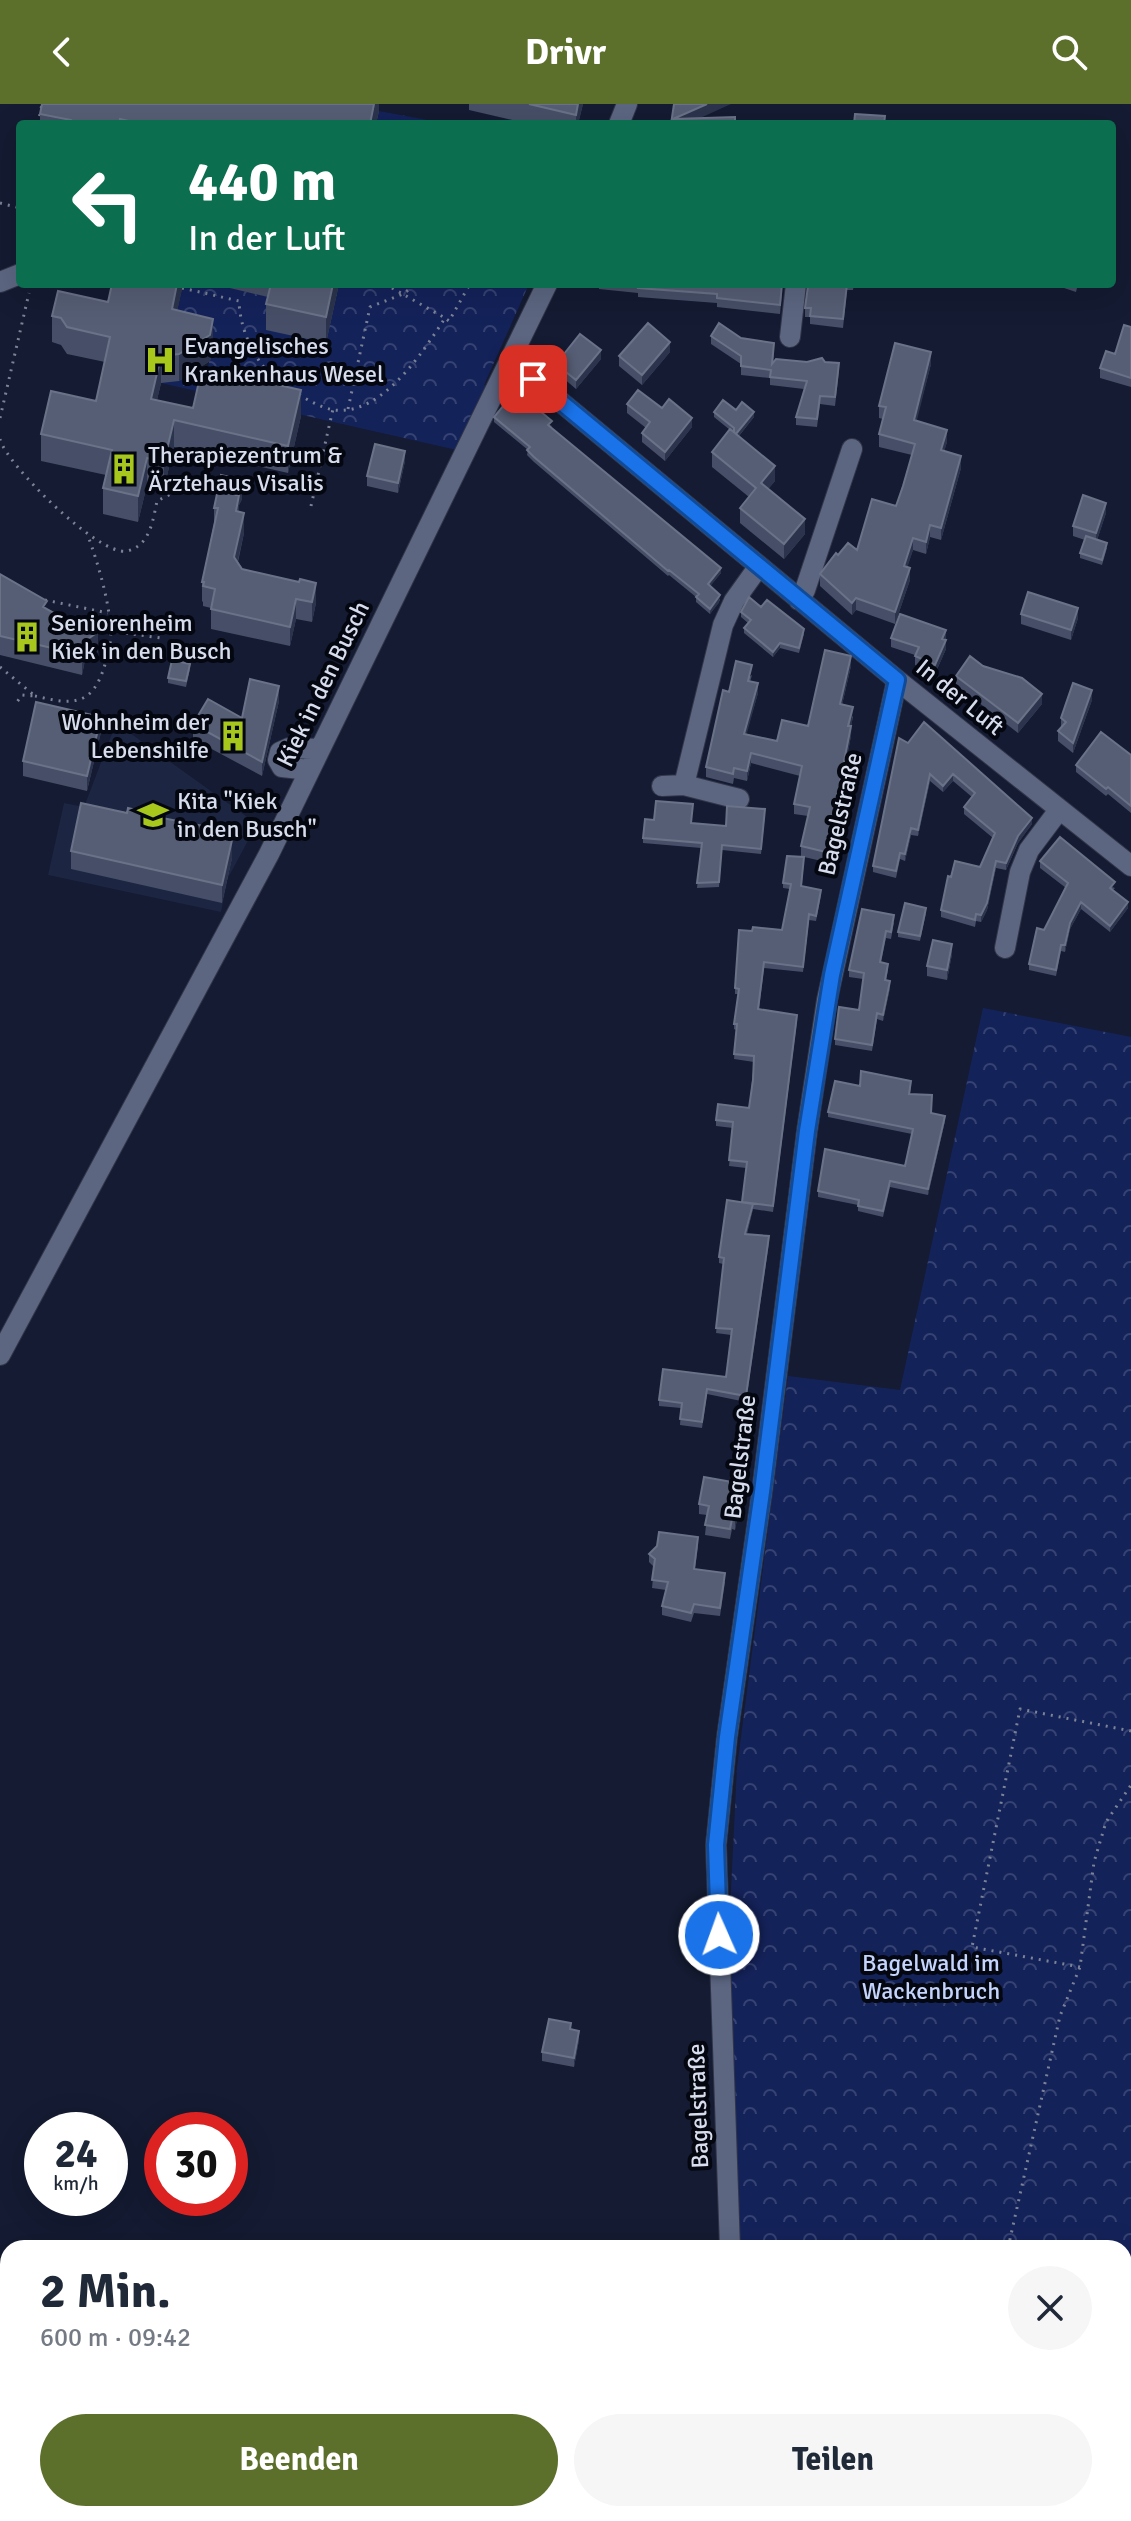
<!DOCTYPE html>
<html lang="de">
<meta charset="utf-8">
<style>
:root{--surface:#fff;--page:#f6f6f7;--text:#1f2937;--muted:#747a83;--accent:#5d702b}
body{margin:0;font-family:Signika,sans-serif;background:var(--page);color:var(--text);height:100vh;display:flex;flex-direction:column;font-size:30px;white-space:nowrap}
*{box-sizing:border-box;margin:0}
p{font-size:26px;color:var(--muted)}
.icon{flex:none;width:44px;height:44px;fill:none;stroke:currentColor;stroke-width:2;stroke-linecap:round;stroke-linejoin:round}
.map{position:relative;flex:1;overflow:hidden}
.side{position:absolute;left:0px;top:2136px;width:1132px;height:282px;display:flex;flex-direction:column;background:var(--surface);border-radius:24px 24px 0 0;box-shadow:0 8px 32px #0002}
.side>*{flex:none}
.guide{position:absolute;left:16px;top:16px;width:1100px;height:168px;border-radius:8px;box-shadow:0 8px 32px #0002;background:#0b6e4f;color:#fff;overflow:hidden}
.speed{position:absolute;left:24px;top:2008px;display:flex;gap:16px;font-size:40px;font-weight:700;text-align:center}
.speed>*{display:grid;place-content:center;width:104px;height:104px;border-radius:50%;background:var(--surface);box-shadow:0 8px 32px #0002;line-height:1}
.speed small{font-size:20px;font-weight:400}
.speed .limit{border:12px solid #d22;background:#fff;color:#111}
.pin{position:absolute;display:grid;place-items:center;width:68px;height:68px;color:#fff;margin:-34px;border-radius:16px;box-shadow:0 4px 12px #0006}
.me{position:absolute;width:88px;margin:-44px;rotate:358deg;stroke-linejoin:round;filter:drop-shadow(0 0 6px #0008)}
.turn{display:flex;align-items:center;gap:28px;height:168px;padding:0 40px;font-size:36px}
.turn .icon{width:104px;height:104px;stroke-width:2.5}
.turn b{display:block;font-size:56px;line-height:68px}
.round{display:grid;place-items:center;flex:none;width:84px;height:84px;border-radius:42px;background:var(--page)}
.headline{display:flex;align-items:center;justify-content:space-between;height:136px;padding:0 40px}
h1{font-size:48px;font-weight:700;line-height:60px}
.action{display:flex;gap:16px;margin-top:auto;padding:16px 40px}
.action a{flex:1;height:92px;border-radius:48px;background:var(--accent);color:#fff;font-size:32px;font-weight:700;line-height:92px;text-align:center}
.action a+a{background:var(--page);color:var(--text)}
header{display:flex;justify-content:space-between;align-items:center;height:104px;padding:0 40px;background:var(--accent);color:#fff;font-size:36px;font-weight:700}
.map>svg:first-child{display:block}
.built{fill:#1c2541}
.park{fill:url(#park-crowns)}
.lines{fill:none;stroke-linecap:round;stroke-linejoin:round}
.minor-casing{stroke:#313548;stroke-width:22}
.path{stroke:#7c8396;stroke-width:3;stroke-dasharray:2 6;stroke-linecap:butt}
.minor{stroke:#5c6681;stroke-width:20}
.wall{fill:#464f67}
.shaded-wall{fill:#2b344c}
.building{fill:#565e75;stroke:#6a7288;stroke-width:2}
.route-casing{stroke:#114b97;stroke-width:20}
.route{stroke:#1a73e8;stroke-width:14}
.labels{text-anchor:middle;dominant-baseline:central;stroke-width:8;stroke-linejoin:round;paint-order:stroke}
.poi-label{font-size:24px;fill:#d7dded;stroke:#040710;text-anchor:start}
.street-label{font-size:24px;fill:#d7dded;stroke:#040710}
.park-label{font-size:24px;fill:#c4d4fd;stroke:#040710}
</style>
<header><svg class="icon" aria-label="back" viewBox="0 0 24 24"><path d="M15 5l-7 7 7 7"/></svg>Drivr<svg class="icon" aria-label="search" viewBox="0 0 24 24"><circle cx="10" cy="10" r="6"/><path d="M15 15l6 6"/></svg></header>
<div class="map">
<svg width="1131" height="2417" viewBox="0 0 1131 2417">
<defs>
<pattern id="park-crowns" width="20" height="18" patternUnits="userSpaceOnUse" patternTransform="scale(2)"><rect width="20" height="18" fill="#14225a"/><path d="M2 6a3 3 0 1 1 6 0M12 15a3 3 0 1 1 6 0" fill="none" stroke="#354272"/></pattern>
</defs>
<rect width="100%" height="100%" fill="#141b32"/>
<!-- built -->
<path class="built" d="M116,619l141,101 -29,54 -7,34 -173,-37 16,-72 20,4z"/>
<!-- park -->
<path class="park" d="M379,7l69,13h-72z
M183,180h30l61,14 51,45 14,-59h190l-45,101 4,2 -31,63 -296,-67 1,-2h17l3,-7 23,5 8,-33 -41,-10z
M983,904l148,29v1484h-382l-1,-7h376v-266h-384l-9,-215 -1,-122 7,-143 51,-392 112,14z"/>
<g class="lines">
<!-- minor casing -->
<g class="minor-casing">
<path id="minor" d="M619,20l8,-20
M0,178l20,-8
M790,233l6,-53
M510,256l387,320 234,186
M799,496l6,-10 47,-141
M310,666l-28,-3 -4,-7 2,-8 9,-4 31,1
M662,682l22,-1
M739,695l-55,-14 39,-160 11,-24 25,-35
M1005,844l15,-76 9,-22 30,-40
M0,1251l269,-501 278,-570
M730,2144l-14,-403 11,-108 35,-245 45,-361 20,-131 70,-320
M740,2410l1,7"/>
</g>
<!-- path -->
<path class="path" d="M38,20l4,-20
M0,99l20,5
M385,180l60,34
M182,184l57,13c1,32 19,69 47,86
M299,291c11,6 23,13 35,15 48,6 89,-58 111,-92l4,3 21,-37
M348,305l22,-102 33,-13 13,-10
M0,314l29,-125
M0,335c5,24 99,118 127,112 23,-5 26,-31 30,-50l39,-20
M311,402l22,-97
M45,496l63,13
M110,527l51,7
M0,563l35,29 -13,-1 -5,7
M35,592c15,3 33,9 48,2 12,-6 17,-19 21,-30 2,-8 5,-16 6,-24 4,-29 -12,-81 -22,-108
M1080,1863l-108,-20 48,-238 111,22
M1008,2144l52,-232 20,-49 14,-105 12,-40 25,-37
M945,2417l2,-7"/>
<!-- minor -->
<use href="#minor" class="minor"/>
</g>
<!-- wall -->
<path class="wall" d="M379,0v7l-3,13h-336v-10z
M469,0h114l-5,20h-48l-61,-14z
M112,180h71l-6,27 36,34 -3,16 -31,20 -18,2 -4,17 36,8 108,8 -13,57 -114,-26 -10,41 -17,-3 -9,37 -35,-8v-26l3,-13 -65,-14v-27l55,-33 9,-39 -38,-8 -6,-9 -9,-3v-26l56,-14z
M213,180h126l-13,59 -60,-13v-26l2,-7z
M599,180h183v8l-2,22 -63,-7v-4l-79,-6v-4l-39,-4z
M813,180h41l-1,6h-6l-4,38 -33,-4v-7h-5v-9z
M1061,180h17l-2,8 -15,-5z
M1131,223v60l-31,-9v-10l15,-14z
M711,232l30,2 33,13 -1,12 52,-1 14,9 -4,35 -15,-2 -3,23 -21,-2v-8l8,-28 -34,-4v-7l-29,-3v-11l-30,-20z
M670,248l-28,33 -23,-19v-10z
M601,255l-25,30 -20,-17v-8z
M931,260l-15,57 31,21 -3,9 17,17 -20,72 -11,-3 -4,17 -13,-4 -6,17 3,13 -15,44 -39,-14 -4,5 -32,-29v-12l18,-19 19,-5 39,-44 16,-51 -33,-8v-13l4,-15 -4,-1v-12z
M627,300l35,4 30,19 -27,34 -23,-19v-9l4,-5 -19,-15z
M510,306l42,16 -1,1 170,146 -11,13 10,14 -10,14 -14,-12v-5l-27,-22 -1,1 -134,-114 -7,-7 1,-5 -34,-28v-5z
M736,306l18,7 -15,19 36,45 -7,8 37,45 -21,25 -44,-36v-15l9,-11 -37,-30v-15l18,-22 -16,-13v-5z
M405,357l-7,32 -31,-7v-10z
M242,395l-3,6v7l5,21 -6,29 4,7 74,34 -4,19 -16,-3 -6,27 -79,-17v-21l-8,-2v-4l-1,-1v-19l12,-59v-15z
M1106,409l-9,27 10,8 -5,17 -22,-7v-5l5,-13 -12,-4v-10z
M0,470l47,35 7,13 44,30 -13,8 -3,15 -82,-20z
M761,503l43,27 -5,19 -19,-5 -7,9 -29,-24v-5l4,-5 -7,-6v-5z
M1021,510l57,4 -7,22 -50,-16z
M946,526v19l-11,25 -20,-9v-10l-24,-8v-9z
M851,562l-9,39 11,12 -2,9v10l-17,87 1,10 -9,29 -22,-5 -2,29 19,9 -5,26 -7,-1 -6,52 -39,-4 -5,41 38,12 -24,191 -20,-3 -6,25 22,8 -23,160 -39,-8 -5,34 -22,-3 1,-17 -22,-2v-6l67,-23 5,-42 -15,-2 7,-69 -4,-1v-6l23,-55 4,-34 -17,-2 4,-38 -17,-2v-6l33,-12 5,-46 -20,-3 2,-29 -2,-1v-5l4,-30h-3v-6l17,-57 30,-1 8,-41 -7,-1v-5l18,-27v-10l7,-30 -14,-2v-10l6,-28 -49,-13 -4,18 -13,-3 -1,6 -27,-7v-10l23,-75 23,-17 -2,7 8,11 -12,41 31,7 31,-15z
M983,562l59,38 -24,29 -62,-48v-9z
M190,565l-4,18 -18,-4v-5z
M1092,596l-19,53 -15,-12v-10l3,-4v-9z
M279,597l-17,75 -69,-37v-15l49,-6z
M101,628l-14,59 -64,-15v-15z
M899,634l133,86 -14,19 -12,27 -10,-2 -9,42 -6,12 -5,-1 -1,6 -34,-10v-7l10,-33 29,-10 13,-29 -29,-24v-7l8,-10 -19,-16 -10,11 -13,-11 -12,55 -7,-1 -6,26 -5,-2 -4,19 -23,-6v-6z
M1131,651v58l-23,-19 -2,2 -30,-24v-7z
M127,709l26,3 61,20 18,22 -10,45 -151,-34v-18z
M765,710l-4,40 -39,-4 -3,37 -22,1 4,-40 -58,-5v-5l49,-15 34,3z
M1040,757l75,27 -2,2 15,18 -18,24 -29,-23 -11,20 -5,23 -4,-1 -5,25 -27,-6v-6l15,-34 22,-42 -26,-20z
M926,809l-6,28 -22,-4v-5z
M894,818l-3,17 -5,-1 -5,24 7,8 -2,11 4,7 -7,33 -6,-2 -5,32 -37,-6v-6l24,-29 4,-31 -14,-2v-7z
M952,850l-5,26 -20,-4v-10z
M860,982l51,1 -1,7 21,19 14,8 -17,74 -38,-8 -7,30 -25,-6v-6l-40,-8v-6l87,-25 7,-32 -84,-17v-5z
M738,1389l2,10 -5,27 -3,-1 -2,10 -25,-4 2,-20 -8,-1v-10z
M698,1442l-3,23 30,13 -5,34 -26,-3 -3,9 -29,-7v-9l4,-16 -14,-2 2,-21 -5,-5v-8z
M571,1926l8,10 -5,27 -32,-6v-9z"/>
<!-- shaded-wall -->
<path class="shaded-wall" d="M374,0h5v7l-3,13h-6z
M578,0h5l-5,20h-2v-9z
M707,0h24l-44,20 -14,-5z
M177,180h6l-11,52v-27z
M333,180h6l-13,59v-26z
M213,215v26l-3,16 -31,20v-27z
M670,238v10l-28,33v-10z
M601,246v9l-25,30v-9z
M931,248v12l-17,68v-12z
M161,252v27l-10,42v-26z
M301,286v26l-13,57v-27z
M754,308v5l-21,26v-5z
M692,314v9l-27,34v-9z
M174,316v27l-10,41v-26z
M947,326v12l-6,20v-12z
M405,347v10l-7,32v-10z
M961,352v12l-20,72v-12z
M147,354v27l-9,37v-26z
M775,362v15l-14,17v-15z
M242,376v19l-3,6v10l-3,16v-36z
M1106,399v10l-10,30v-10z
M244,409v20l-10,44v-20z
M805,415v15l-21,25v-15z
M930,421v12l-4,17v-12z
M913,434v12l-9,28v-12z
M721,464v5l-13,16v-5z
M910,464v12l-15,44v-12z
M316,479v20l-4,19v-20z
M720,491l-1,8 -9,11v-5z
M856,494v12l-4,5v-12z
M296,495v20l-6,27v-19z
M1078,504v10l-7,22v-10z
M946,526v9l-2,4 2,-3v9l-11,25v-9z
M98,528v20l-13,8 -3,15v-20l3,-14z
M780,539v5l-7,9v-5z
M851,552v10l-11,48v-10z
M758,579v10l-14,51v-10z
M279,582v15l-17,75v-14z
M1092,586v10l-19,53v-10z
M1042,590v10l-24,29v-10z
M853,603l-2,29 -19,96v-10z
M101,613v15l-14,59v-15z
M751,649v10l-4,18v-10z
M930,670v7l-12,55v-6z
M953,670v7l-10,11v-6z
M1032,714v6l-14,19 -12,27v-7l12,-27z
M835,719v10l-9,29v-10z
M911,724v7l-6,26v-7z
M232,736v18l-10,45v-18z
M996,757v7l-9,42 -6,12v-7z
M1081,798v7l-11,20 -5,23v-7l5,-22z
M1128,798v6l-18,24v-6z
M952,840v10l-5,26v-10z
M890,877v7l-7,33v-6z
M945,1012v5l-17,74v-6z
M753,1100v5l-8,30v-5z
M769,1132v6l-23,160v-6z
M740,1389v10l-5,27v-11z
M579,1927v9l-5,27v-9z"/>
<!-- building -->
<path class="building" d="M42,0h332l-4,20h-228l-22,-5 -1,5h-49l1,-4 -31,-6z
M529,0h49l-2,11z
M674,0h33l-34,15 62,-2v7h-64z
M855,10l30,2 -1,8h-30z
M112,180h65l-5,25 41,10 -3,16 -31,19 -18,2 -10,43 42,9 9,-40 99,22 -13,56 -114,-26 -10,42 -17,-4 -9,38 -35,-8 9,-38 -71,-16 10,-43 45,10 14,-64 -43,-10 -6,-9 -9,-2 6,-25 50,11z
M271,180h62l-7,33 -60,-13z
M639,180h143l-2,21 -63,-7v-4l-79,-6z
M813,180h34l-4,35 -33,-3 1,-8h-6l3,-22h5z
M648,219l22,19 -28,33 -23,-19z
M719,219l22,15 33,5 -2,21 4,-5 31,3 15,-4 3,4 14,1 -4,34 -15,-1 -3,23 -21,-2 11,-36 -37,-4 1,-7 -30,-4v-10l-30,-20z
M1124,221l7,2v51l-31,-10 6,-17 9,3z
M580,230l21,16 -25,30 -20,-16z
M895,239l36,9 -17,68 33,10 -6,20 20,6 -20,72 -11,-3 -4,17 -13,-4 -9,28 6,2 -15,44 -39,-14 -4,5 -32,-29 16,-21 2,2 10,-12 9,7 15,-51 24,7 7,-20 12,-42 -36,-10 7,-27 -7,-1z
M638,286l24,18 7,-9 23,19 -27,34 -23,-19 8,-11 -23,-18z
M522,292l30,25 -4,4 173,143 -13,16 12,11 -10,14 -14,-12 3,-3 -30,-24 -1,1 -134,-114 -7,-7 3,-3 -36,-30 10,-12 6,5z
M723,296l13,10 6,-8 12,10 -18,22 -2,-2v-4l-20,-16z
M730,325l45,37 -14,17 44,36 -21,25 -44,-36 16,-20 -44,-36z
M375,340l30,7 -7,32 -31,-7z
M221,371l21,5 -6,15h3l-3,16 8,2 -10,44 8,12 57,13 1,-3 16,4 -4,19 -16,-3 -6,28 -79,-18 4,-20 -12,-3 1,-4h-2l16,-74h-4z
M1083,391l23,8 -10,30 -23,-7z
M1086,432l21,7 -5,17 -22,-7z
M0,470l47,27 -4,6 11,6 -2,8 46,11 -13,9 -3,14 -82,-19z
M1028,488l50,16 -7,22 -50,-16z
M749,493l12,10 6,-7 37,29 -5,19 -19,-5 -7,9 -29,-24 7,-8 -10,-8z
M900,510l46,16 -4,9 4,1 -11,25 -20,-9 4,-9 -28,-9z
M825,546l26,6 -11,48 13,3 -5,19h3l-19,96 3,1 -9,29 -25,-6 9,-39 -16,-3 8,-38 -51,-13 -4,18 -13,-3 -1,6 -27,-7 17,-77 6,2 7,-31 16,4 -4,16 10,2 -14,51 33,7 5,-21 26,6z
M970,552l13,10 39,12 20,16 -24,29 -62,-47z
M172,556l18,4 -4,17 -18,-3z
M250,575l29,7 -17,76 -69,-38 15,-25 34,19z
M1073,579l19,7 -19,53 -15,-12 8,-9 -5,-4z
M36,598l65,15 -14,59 -64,-15z
M924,618l108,96 -14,18 -12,27 -10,-2 -9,42 -6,12 -5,-1 -1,6 -34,-10 7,-34 3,1 4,-16 25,6 15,-34 -31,-26 11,-14 -22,-19 -10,12 -13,-12 -12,56 -7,-2 -6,26 -5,-1 -4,18 -23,-5 26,-128 9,5z
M1101,628l30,23v51l-23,-19 -2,2 -30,-24z
M656,697l37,3 -2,19 35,3 1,-20 38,3 -4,40 -39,-4 -3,37 -22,1 5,-40 -59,-5 2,-19 9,1z
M81,699l46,10 1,-5 25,6 -1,2 62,12 -1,8 19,4 -10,45 -151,-34z
M1060,733l55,45 -5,6 18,14 -18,24 -29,-24 -11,21 -5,22h-4l-5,25 -27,-6 8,-36 7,2 24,-47 -28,-22z
M787,752l17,1 -3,29 20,4 -5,26 -7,-2 -6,53 -39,-5 -6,47 39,6 -24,191 -31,-4 5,-40 -18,-2 4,-38 -17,-2 2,-16 31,4 4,-28 1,-24 -20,-2 3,-30h-3l5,-35 -4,-1 4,-58 13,1 1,-4 29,3 9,-46 -8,-1z
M905,799l21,5 -6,28 -22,-4z
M862,805l32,6 -3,17 -5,-1 -6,31 8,2 -3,16 5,1 -7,34 -6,-2 -5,32 -37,-6 4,-32 20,3 5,-37 -15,-3z
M933,836l19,4 -5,26 -20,-4z
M861,967l50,10 -2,13 23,1 -1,18 14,3 -17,73 -38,-8 -7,30 -25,-5 1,-6 -41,-9 7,-42 80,17 8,-37 -85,-17 7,-31 25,5z
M727,1096l26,4 -8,30 24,2 -23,160 -39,-7 -5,33 -22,-3 2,-16 -23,-3 4,-31 63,8 6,-48 -16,-1 8,-70 -5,-1z
M704,1373l34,6 -1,10h3l-5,26h-3l-2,10 -25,-4 4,-19 -10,-2z
M659,1428l39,5 -4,32 31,4 -5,35 -26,-4 -3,9 -29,-7 6,-24 -16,-2 3,-21 -6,-5 8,-8z
M549,1915l22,4 -1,6 9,2 -5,27 -32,-6z"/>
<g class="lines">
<!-- route casing -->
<g class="route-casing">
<path id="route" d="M533,275l364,301 -65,295 -25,156 -45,361 -35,245 -11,108 3,90"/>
</g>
<!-- route -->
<use href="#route" class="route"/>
</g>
<!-- icons -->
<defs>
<g id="hospital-bare" transform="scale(2.4)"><path d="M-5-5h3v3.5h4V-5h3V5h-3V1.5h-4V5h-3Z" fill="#a8c71c" stroke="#040710" stroke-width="2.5" paint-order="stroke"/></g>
<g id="building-bare" transform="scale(2.4)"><path d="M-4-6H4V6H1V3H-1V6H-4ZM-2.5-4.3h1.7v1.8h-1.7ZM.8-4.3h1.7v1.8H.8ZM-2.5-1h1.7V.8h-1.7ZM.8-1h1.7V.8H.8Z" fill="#a8c71c" stroke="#040710" stroke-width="2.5" paint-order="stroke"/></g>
<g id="school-bare" transform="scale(2.4)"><path d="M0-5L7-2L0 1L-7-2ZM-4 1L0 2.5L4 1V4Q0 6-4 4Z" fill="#a8c71c" stroke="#040710" stroke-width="2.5" paint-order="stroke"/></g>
</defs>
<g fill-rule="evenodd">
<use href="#hospital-bare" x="160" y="256"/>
<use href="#building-bare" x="124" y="365"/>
<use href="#building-bare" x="27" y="533"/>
<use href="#building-bare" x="233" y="632"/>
<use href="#school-bare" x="153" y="711"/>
</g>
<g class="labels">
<!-- poi labels -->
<g class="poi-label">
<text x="184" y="242">Evangelisches<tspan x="184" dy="28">Krankenhaus Wesel</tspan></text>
<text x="148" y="351">Therapiezentrum &amp;<tspan x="148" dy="28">Ärztehaus Visalis</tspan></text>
<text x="51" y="519">Seniorenheim<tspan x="51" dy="28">Kiek in den Busch</tspan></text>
<text x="209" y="618" text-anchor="end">Wohnheim der<tspan x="209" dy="28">Lebenshilfe</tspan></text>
<text x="177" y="697">Kita "Kiek<tspan x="177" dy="28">in den Busch"</tspan></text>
</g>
<!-- street labels -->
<g class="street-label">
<text transform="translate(323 580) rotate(-64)">Kiek in den Busch</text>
<text transform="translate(960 593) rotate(39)">In der Luft</text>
<text transform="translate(840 710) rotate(-77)">Bagelstraße</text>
<text transform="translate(740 1353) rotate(-83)">Bagelstraße</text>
<text transform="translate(698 2002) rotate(-92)">Bagelstraße</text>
</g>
<!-- park labels -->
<g class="park-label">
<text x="931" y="1859">Bagelwald im<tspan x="931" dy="28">Wackenbruch</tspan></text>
</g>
</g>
</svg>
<div class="speed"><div>24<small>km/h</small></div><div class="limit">30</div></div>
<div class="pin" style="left:533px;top:275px;background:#d93025"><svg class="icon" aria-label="arrive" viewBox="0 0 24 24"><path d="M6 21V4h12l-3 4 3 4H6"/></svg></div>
<svg class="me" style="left:719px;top:1831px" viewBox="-20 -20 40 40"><circle r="17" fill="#1a73e8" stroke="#fff" stroke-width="3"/><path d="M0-11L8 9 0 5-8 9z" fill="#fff"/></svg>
<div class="guide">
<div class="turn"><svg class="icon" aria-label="left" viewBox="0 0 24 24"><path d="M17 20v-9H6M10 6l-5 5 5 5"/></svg><div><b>440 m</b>In der Luft</div></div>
</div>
<section class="side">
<div class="headline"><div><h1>2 Min.</h1><p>600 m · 09:42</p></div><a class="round"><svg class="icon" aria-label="close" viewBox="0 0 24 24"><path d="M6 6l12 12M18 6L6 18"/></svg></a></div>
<div class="action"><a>Beenden</a><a>Teilen</a></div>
</section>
</div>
